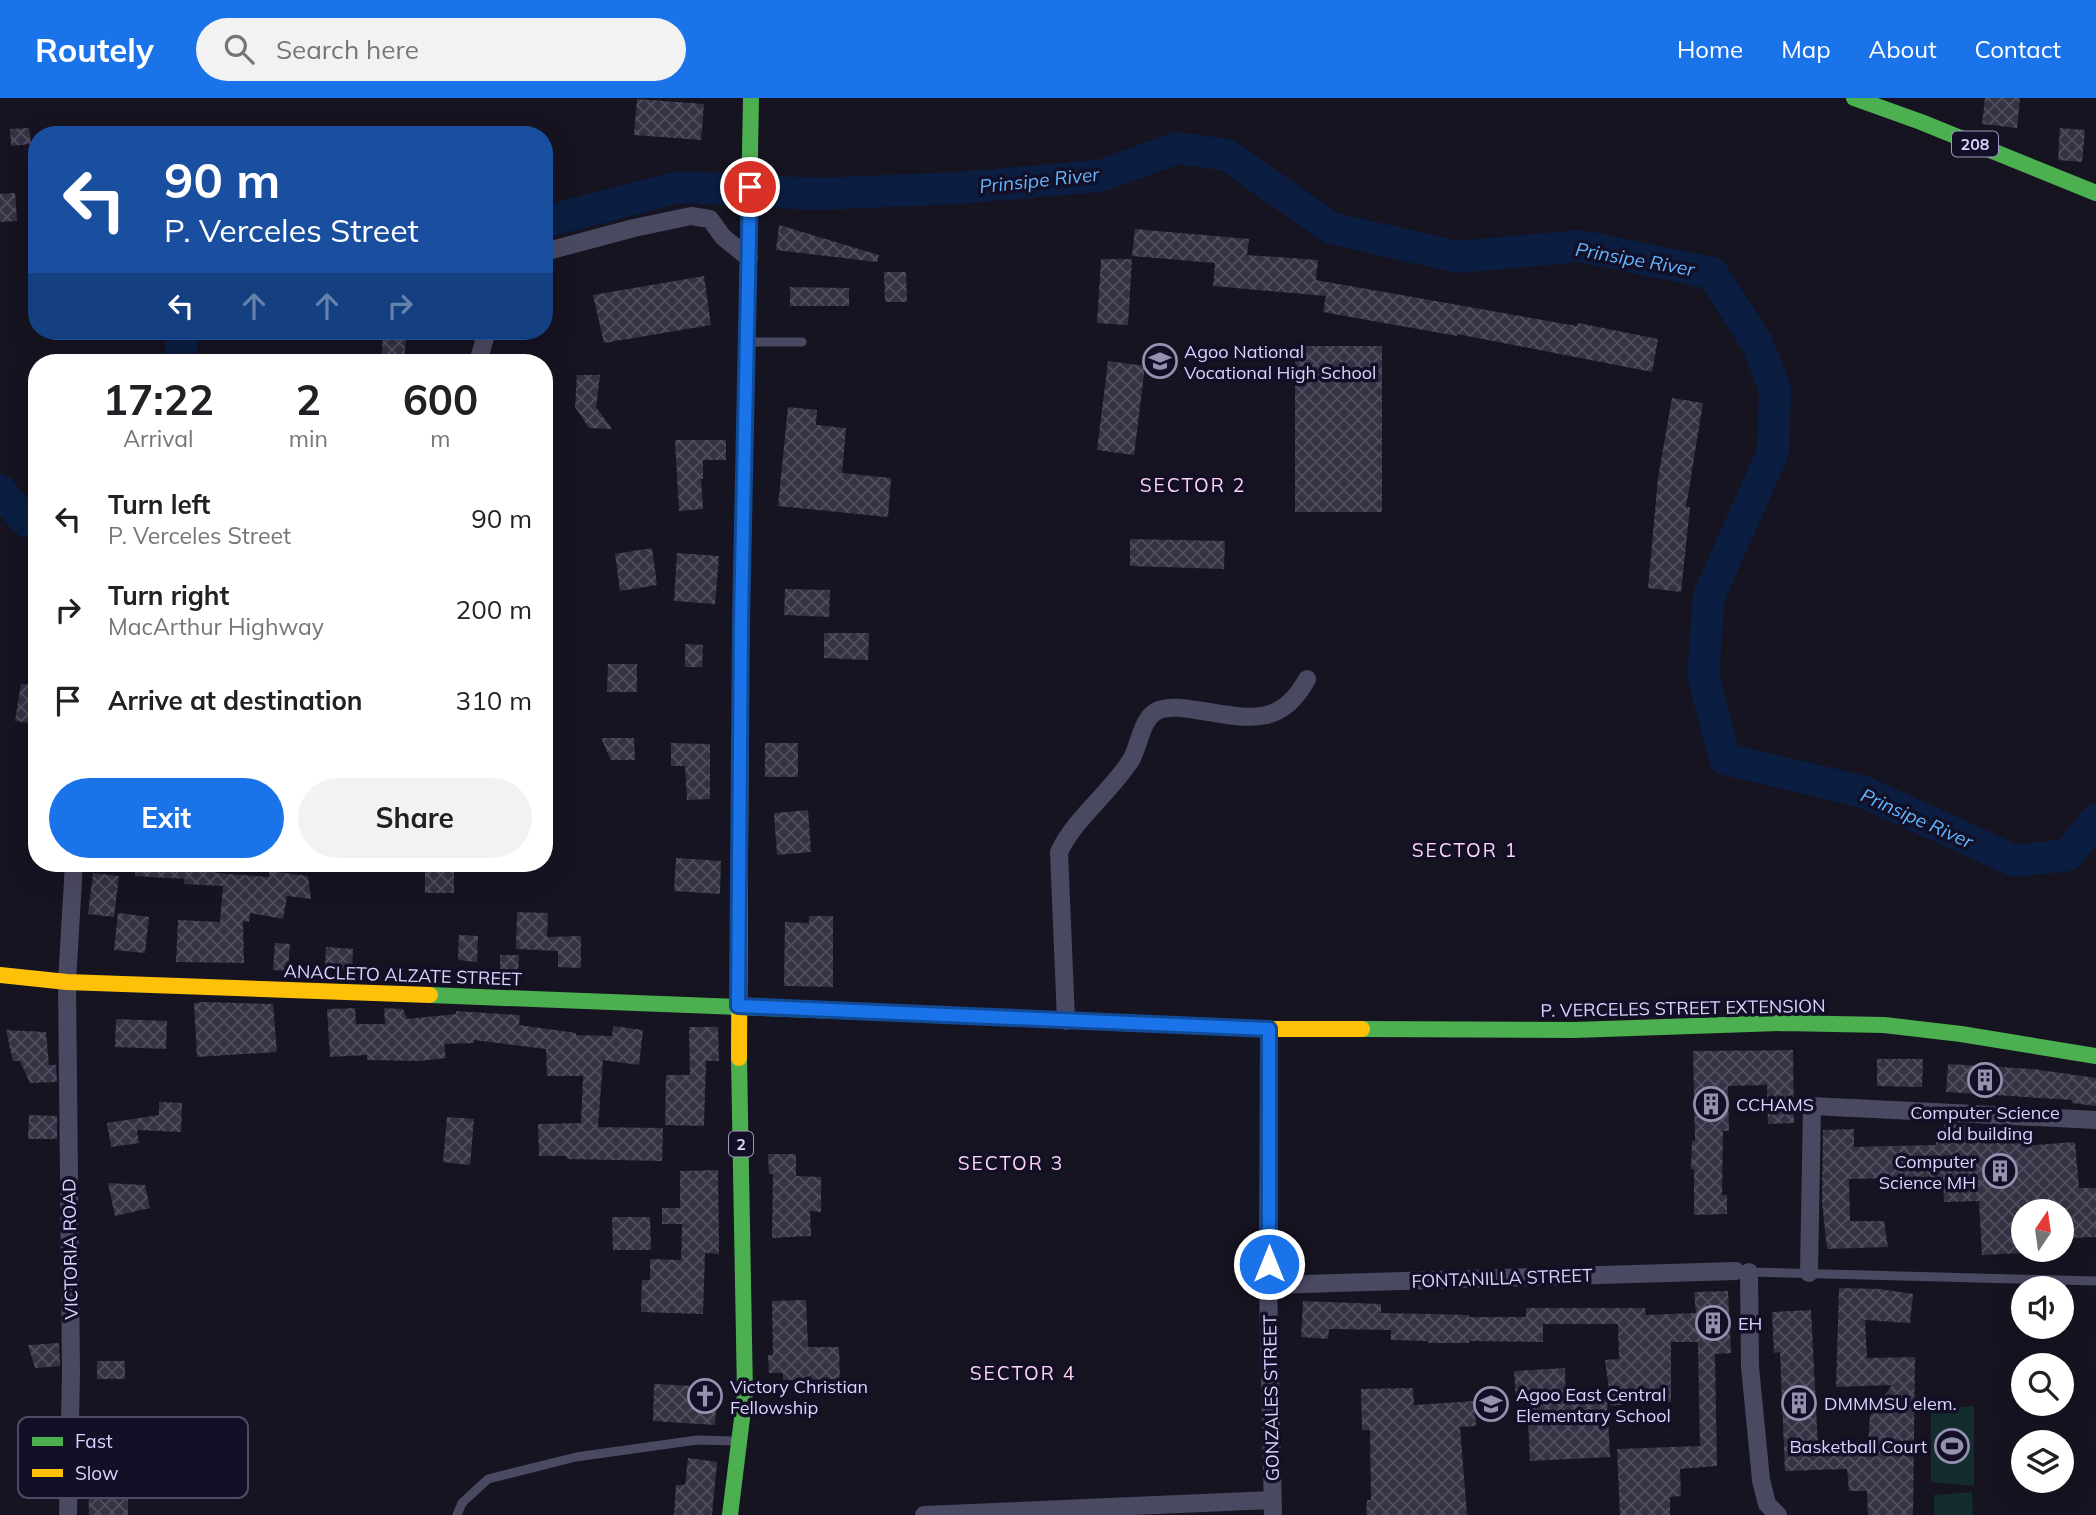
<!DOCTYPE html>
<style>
:root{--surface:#fff;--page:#f2f2f2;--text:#202124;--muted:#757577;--accent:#1a73e8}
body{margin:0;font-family:Mulish,sans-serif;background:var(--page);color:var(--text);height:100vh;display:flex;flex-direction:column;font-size:26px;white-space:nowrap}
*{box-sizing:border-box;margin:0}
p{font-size:23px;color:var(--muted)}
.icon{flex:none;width:38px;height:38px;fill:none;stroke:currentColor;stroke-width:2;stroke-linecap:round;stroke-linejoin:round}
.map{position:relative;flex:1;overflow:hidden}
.details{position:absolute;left:28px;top:256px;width:525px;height:518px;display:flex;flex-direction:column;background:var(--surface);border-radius:28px;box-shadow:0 7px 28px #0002}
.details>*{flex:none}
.guide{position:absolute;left:28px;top:28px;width:525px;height:214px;border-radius:28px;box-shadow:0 7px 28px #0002;background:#1a4fa0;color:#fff;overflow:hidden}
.needle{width:46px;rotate:13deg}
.fabs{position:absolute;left:2011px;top:1101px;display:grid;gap:14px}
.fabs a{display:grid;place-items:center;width:63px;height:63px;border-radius:50%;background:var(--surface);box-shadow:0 7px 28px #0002;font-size:35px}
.pin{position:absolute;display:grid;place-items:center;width:60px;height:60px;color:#fff;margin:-30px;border:4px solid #fff;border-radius:50%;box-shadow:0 2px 7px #0007}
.me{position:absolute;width:77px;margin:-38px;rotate:0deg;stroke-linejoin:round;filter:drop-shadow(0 0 5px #0008)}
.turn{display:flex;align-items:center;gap:24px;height:147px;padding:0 21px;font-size:32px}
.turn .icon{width:91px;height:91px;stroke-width:2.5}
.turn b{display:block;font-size:49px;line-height:60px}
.lanes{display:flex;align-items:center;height:66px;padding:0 21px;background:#0003;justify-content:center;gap:35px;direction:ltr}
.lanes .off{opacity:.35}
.eta{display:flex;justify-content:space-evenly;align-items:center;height:119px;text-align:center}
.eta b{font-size:42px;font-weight:700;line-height:49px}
.button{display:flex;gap:14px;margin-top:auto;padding:14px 21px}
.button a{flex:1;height:80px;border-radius:42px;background:var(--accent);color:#fff;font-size:28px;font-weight:700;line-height:80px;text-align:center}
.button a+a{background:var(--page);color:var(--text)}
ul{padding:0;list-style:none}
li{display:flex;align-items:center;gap:21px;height:91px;padding:0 21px}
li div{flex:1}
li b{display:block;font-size:26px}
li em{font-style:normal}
header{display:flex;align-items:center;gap:42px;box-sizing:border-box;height:98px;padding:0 35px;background:var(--accent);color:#fff}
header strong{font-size:33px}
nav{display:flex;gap:38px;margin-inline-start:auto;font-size:24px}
.search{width:490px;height:63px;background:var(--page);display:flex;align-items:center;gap:18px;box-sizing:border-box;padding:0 24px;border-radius:38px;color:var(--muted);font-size:26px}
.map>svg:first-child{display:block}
.green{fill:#132c2d}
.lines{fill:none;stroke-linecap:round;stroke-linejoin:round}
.river{stroke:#0b1e41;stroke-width:32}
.building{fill:url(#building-cross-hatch)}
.lane{stroke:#4a4962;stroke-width:9}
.street{stroke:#4a4962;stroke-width:18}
.fast{stroke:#4caf50;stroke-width:16}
.slow{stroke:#ffc107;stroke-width:16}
.route-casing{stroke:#114b97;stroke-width:18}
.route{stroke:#1a73e8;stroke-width:12}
.labels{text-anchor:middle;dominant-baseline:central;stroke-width:7;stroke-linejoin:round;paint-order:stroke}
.shield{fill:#130f26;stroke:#9e99be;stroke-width:2}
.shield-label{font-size:16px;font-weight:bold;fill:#d9d4ff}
.poi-label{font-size:18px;fill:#d9d4ff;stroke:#130f26;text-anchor:start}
.street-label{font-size:18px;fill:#d9d4ff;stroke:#130f26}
.water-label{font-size:19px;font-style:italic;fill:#62b6ff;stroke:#130f26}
.neighbourhood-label{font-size:19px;letter-spacing:2px;fill:#ffd6f0;stroke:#130f26}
.key{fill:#130f26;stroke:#4e4a67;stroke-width:2}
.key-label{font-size:19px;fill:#d9d4ff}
</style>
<header>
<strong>Routely</strong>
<div class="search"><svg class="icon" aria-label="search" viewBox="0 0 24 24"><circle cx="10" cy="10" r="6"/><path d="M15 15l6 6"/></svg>Search here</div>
<nav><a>Home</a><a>Map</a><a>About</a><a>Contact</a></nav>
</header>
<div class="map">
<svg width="2096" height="1417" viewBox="0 0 2096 1417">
<defs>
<pattern id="building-cross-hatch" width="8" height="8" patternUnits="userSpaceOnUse" patternTransform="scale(1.75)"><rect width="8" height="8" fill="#343243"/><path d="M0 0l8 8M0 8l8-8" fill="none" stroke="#514f5f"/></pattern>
</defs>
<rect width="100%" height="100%" fill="#161421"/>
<!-- green -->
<path class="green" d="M1974,1308v80l-43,-4v-73z
M1972,1394l1,23h-39v-20z"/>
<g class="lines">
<!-- river -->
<path class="river" d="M544,124l135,-35 139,7 140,-6 142,-12 77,-28 50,7 104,73 126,29 123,-11 132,27 45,70 18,46 -2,63 -64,144 -6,79 22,84 139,33 151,69 53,-6 28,-35
M180,264l2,-31
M0,392l26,31 11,3"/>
</g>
<!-- building -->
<path class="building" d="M1985,0h35l-3,30 -35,-4z
M637,1l67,5 -3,36 -67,-5z
M29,30l2,16 -20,2 -1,-17z
M2060,30l25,2 -3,32 -24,-2z
M15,95l2,28 -17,1v-28z
M779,127l100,30 -2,7 -101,-12z
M1135,131l114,10 -2,16 71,5 -2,20 261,46 1,-3 80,16 -6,33 -195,-38v2l-134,-24 3,-16 -113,-10 2,-23 -83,-7z
M1101,161h31l-4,66 -31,-2z
M884,174h22l1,30h-22z
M704,178l7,49 -107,18 -11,-48z
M790,189l59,1v18h-59z
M383,238l23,2 -2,24h-23z
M1295,248h87v166h-87z
M1108,263l37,5 -11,89 -37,-5z
M577,277h23l-4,32 16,22 -23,-1 -14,-21z
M1672,300l31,5 -17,104h4l-9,85 -33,-4 10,-110z
M788,309l29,3 -1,15 30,3 -4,45 49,5 -3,39 -110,-11z
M675,342h51v20h-23v19h-2l2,30 -24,2z
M1130,441l95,2 -1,28 -94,-3z
M652,450l5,37 -37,6 -5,-37z
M677,455l42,3 -4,48 -41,-3z
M785,491l45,1 -1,27 -45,-2z
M824,535h45l-1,27 -44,-2z
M685,546l18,1 -1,22h-17z
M608,566h29v28h-30z
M21,586l16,2v38l-22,-3z
M601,640h33l1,22h-24z
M671,645l39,1v55l-23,1 -2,-34h-14z
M765,645h33v34h-33z
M808,712l3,42 -34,3 -3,-42z
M676,760l45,3 -1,33 -46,-3z
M136,765h80l-1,10 54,4v-6l39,5 3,23 -24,-3 -4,23 -33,-6 -1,9 -6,-1 1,42 -68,-1 2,-42 42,2 3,-36 -39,-2 1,-5 -50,-3z
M425,765h29v30h-29z
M93,775l26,3 -5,41 -26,-3z
M517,814l31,1 -1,24 34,-1v32l-23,-1v-16l-42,-2z
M118,815l31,4 -4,36 -31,-3z
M809,818h24v71l-49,-1 1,-64 24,1z
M459,837l19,1 -1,26 -19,-2z
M275,845l15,1 -2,27 -15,-1z
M326,849l27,2 -1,21 -27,-2z
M500,857h19l-1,20h-18z
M204,904l69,2 4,48 -80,5 -3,-54z
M355,910l1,16h29l-1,-16 19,1 4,10 49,-5v-3l64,4 -1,10 57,8v2l36,1 1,-10 30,4 -4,35 -36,-5 -5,67 65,1 -1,33 -95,-2v-3h-28l-1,-32 43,-1 2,-47h-36l-1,-27 -72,-9v3l-30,1 2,14 -28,3 -51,-1v-5l-37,2 -3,-48z
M116,921l51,2 -1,28 -51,-2z
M689,929h29l1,34h-13l-2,65 -39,-1 1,-50h24z
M6,932l40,2 3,33h7l1,17 -27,1 -10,-22h-7z
M1793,952l1,73 -26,1 -1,-39 -39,1 1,45h-6l-1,64h5v19l-33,1v-46h-3l1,-28h3l-2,-90z
M1877,961h46l-1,28 -45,-1z
M1948,966l85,5 63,9v28l-24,-3v-3l-126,-8z
M159,1004l23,1 -1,29 -44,-2 2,13 -28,4 -4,-24 52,-8z
M29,1017l28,1v23h-29z
M447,1019l27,2 -4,46 -27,-3z
M1944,1026l25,1 1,6 51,-2 1,17 53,-4 4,46h17v49l-34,1v-27h-39v42l-41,2 -3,-54 -35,1 -1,-25 -94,2 1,42h34l4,26 -61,2 -5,-47 1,-72 31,-1v18l82,-2v-3h7z
M768,1056h28v22l25,1v35l-11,-1 1,25 -39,2 1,-64h-4z
M718,1072l1,84 -14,-1 -2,61 -62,-2 1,-32h8v-21l31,1 1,-36h-20v-16h18v-37z
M108,1085l37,2 5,23 -35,8z
M612,1119h38l1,33h-38z
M1839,1190l41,1 33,5 -3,29 -45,-3 2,38 48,-1 -2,158h-45l-1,-24h-18l-2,-22 -62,2 -5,-119 -6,1 -2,-41 39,-2 7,137 50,-2 2,-29 22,-31 -56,2z
M1728,1193l3,62 -16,1 2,112 -37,3 1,27 -11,1v18h-50l-3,-66 83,-3 -2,-104h-27v60h-32l-28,4 -6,-46 14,-1 -1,-35h-75v18l-74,-1v2h-41v-2l-37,-1v-10l-62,-1 -1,10 -27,-2 2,-36 78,3v9l88,2v2h57v-9h119l1,7 50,-2 -2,-21z
M806,1202l2,47h31l1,32 -57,1v-7h-14l-1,-18h5l-1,-54z
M59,1245l1,23 -25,2 -7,-23z
M97,1263h28v18h-28z
M1565,1270l1,32 41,-2 3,59 -80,4 -3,-64 -11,1 -2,-27z
M654,1286l63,3 -2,38 -62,-4z
M1413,1290l1,17 60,-4 2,25 -16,1 7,88h-101l1,-15h4l-1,-70h-8l-1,-41z
M100,1336h24v31h19v22l-15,1v27h-39l-1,-49 12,1z
M688,1360l29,4 -5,53h-38l2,-30h9z"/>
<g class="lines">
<!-- lane -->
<path class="lane" d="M752,244h50
M1748,1174l348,9
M457,1417l5,-12 26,-24 88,-22 121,-17 37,1"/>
<!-- street -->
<path class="street" d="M544,154l90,-24 57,-12 19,3 13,18 26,21
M478,264l9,-31
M1066,923l-7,-169c16,-34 51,-59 72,-92 9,-15 10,-43 28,-50 12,-4 25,-2 37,0 48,7 84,20 111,-31
M1269,931l-1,256 5,230
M1749,1174l1,95 11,113 6,24 11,11
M1809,1175l3,-167 284,14
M1268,1187l468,-14
M68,1417l3,-143 -4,-390 7,-119
M924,1417l349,-15"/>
<!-- fast -->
<path class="fast" d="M1854,0l67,24 175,71
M741,541l10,-541
M430,897l613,24
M1362,931l212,1 209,-7 101,2 77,9 135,22
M730,1417l15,-121 -6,-336"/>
<!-- slow -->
<path class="slow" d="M0,877l67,7 363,13
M1043,921l226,10h93
M739,960l2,-419"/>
</g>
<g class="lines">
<!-- route casing -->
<g class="route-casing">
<path id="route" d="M750,89l-9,434 -3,385 531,23v235"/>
</g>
<!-- route -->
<use href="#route" class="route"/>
</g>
<!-- icons -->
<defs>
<g id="school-ring" transform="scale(1.75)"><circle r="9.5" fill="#130f26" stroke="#9591b1" stroke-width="1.5"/><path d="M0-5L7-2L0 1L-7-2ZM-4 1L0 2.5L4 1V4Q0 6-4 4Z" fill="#9591b1"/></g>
<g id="building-ring" transform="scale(1.75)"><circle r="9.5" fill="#130f26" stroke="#9591b1" stroke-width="1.5"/><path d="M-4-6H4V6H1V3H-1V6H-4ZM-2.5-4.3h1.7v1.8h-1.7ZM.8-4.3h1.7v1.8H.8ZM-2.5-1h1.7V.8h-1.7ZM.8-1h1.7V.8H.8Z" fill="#9591b1"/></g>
<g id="church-ring" transform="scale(1.75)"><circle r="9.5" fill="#130f26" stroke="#9591b1" stroke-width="1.5"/><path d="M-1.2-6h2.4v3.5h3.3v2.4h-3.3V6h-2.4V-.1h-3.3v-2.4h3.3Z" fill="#9591b1"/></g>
<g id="stadium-ring" transform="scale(1.75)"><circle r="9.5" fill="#130f26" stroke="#9591b1" stroke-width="1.5"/><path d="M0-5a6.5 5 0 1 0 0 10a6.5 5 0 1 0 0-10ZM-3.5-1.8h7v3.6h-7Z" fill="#9591b1"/></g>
</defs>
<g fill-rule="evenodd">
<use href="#school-ring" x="1160" y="263"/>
<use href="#building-ring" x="1985" y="982"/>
<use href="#building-ring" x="1711" y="1006"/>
<use href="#building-ring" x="2000" y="1073"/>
<use href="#building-ring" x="1713" y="1225"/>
<use href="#church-ring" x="705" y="1298"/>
<use href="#building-ring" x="1799" y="1305"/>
<use href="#school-ring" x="1491" y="1306"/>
<use href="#stadium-ring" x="1952" y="1348"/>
</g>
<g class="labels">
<!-- shield labels -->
<g class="shield">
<rect x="1952" y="33.5" width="46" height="25" rx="5"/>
<rect x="729" y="1033.5" width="24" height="25" rx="5"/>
</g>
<g class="shield-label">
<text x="1975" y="46">208</text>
<text x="741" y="1046">2</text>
</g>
<!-- poi labels -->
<g class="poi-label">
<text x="1184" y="253">Agoo National<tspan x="1184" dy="21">Vocational High School</tspan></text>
<text x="1736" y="1006">CCHAMS</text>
<text x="1985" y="1014" text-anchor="middle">Computer Science<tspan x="1985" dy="21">old building</tspan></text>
<text x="1976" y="1063" text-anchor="end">Computer<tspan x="1976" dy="21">Science MH</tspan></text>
<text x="1738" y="1225">EH</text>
<text x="730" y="1288">Victory Christian<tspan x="730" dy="21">Fellowship</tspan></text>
<text x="1516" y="1296">Agoo East Central<tspan x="1516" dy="21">Elementary School</tspan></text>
<text x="1824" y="1305">DMMMSU elem.</text>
<text x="1927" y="1348" text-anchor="end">Basketball Court</text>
</g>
<!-- street labels -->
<g class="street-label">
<text transform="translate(403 877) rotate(2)">ANACLETO ALZATE STREET</text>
<text transform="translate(1683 910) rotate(-1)">P. VERCELES STREET EXTENSION</text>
<text transform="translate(70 1151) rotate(-91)">VICTORIA ROAD</text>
<text transform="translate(1502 1180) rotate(-2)">FONTANILLA STREET</text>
<text transform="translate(1271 1300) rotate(-91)">GONZALES STREET</text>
</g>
<!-- water labels -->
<g class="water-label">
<text transform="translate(1039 82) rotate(-6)">Prinsipe River</text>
<text transform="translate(1635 161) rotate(10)">Prinsipe River</text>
<text transform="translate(1917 720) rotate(24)">Prinsipe River</text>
</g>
<!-- neighbourhood labels -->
<g class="neighbourhood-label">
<text x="1193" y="387">SECTOR 2</text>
<text x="1465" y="752">SECTOR 1</text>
<text x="1011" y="1065">SECTOR 3</text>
<text x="1023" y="1275">SECTOR 4</text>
</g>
</g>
<!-- legend -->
<rect x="18" y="1319" width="230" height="81" rx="10" class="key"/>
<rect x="32" y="1339" width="31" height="9" fill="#4caf50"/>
<rect x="32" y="1371" width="31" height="8" fill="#ffc107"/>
<g class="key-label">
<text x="75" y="1350">Fast</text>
<text x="75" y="1382">Slow</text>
</g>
</svg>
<div class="fabs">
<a><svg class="needle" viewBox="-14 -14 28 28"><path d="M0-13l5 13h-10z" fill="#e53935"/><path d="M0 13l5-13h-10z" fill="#757577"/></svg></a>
<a><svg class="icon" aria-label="sound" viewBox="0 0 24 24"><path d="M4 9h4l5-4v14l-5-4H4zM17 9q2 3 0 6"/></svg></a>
<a><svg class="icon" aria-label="search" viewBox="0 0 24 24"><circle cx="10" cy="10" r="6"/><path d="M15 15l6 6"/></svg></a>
<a><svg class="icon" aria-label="layers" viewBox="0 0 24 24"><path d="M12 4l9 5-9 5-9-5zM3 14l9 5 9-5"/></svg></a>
</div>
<div class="pin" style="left:750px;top:89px;background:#d93025"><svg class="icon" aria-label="arrive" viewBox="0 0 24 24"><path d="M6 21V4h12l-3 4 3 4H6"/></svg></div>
<svg class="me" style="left:1269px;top:1166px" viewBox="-20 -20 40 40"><circle r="17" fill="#1a73e8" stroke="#fff" stroke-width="3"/><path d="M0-11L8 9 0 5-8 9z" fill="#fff"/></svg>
<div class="guide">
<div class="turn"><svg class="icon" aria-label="left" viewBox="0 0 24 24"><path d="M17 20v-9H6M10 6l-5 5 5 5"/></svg><div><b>90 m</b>P. Verceles Street</div></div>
<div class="lanes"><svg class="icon" aria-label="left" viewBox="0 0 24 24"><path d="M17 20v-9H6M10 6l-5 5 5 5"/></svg><svg class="icon off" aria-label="ahead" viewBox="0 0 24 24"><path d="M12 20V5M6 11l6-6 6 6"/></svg><svg class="icon off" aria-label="ahead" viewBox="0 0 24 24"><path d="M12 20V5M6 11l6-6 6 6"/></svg><svg class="icon off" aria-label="right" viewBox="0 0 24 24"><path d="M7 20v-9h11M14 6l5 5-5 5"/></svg></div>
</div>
<section class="details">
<div class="eta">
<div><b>17:22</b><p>Arrival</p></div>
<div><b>2</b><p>min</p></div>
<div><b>600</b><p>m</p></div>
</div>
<ul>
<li><svg class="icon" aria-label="left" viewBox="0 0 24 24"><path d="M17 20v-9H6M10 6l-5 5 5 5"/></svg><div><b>Turn left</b><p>P. Verceles Street</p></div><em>90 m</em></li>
<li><svg class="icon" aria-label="right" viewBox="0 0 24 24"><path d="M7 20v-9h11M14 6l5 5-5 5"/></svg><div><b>Turn right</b><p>MacArthur Highway</p></div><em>200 m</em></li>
<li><svg class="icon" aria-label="arrive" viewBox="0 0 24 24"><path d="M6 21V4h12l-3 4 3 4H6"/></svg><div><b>Arrive at destination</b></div><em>310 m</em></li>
</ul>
<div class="button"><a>Exit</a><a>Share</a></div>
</section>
</div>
